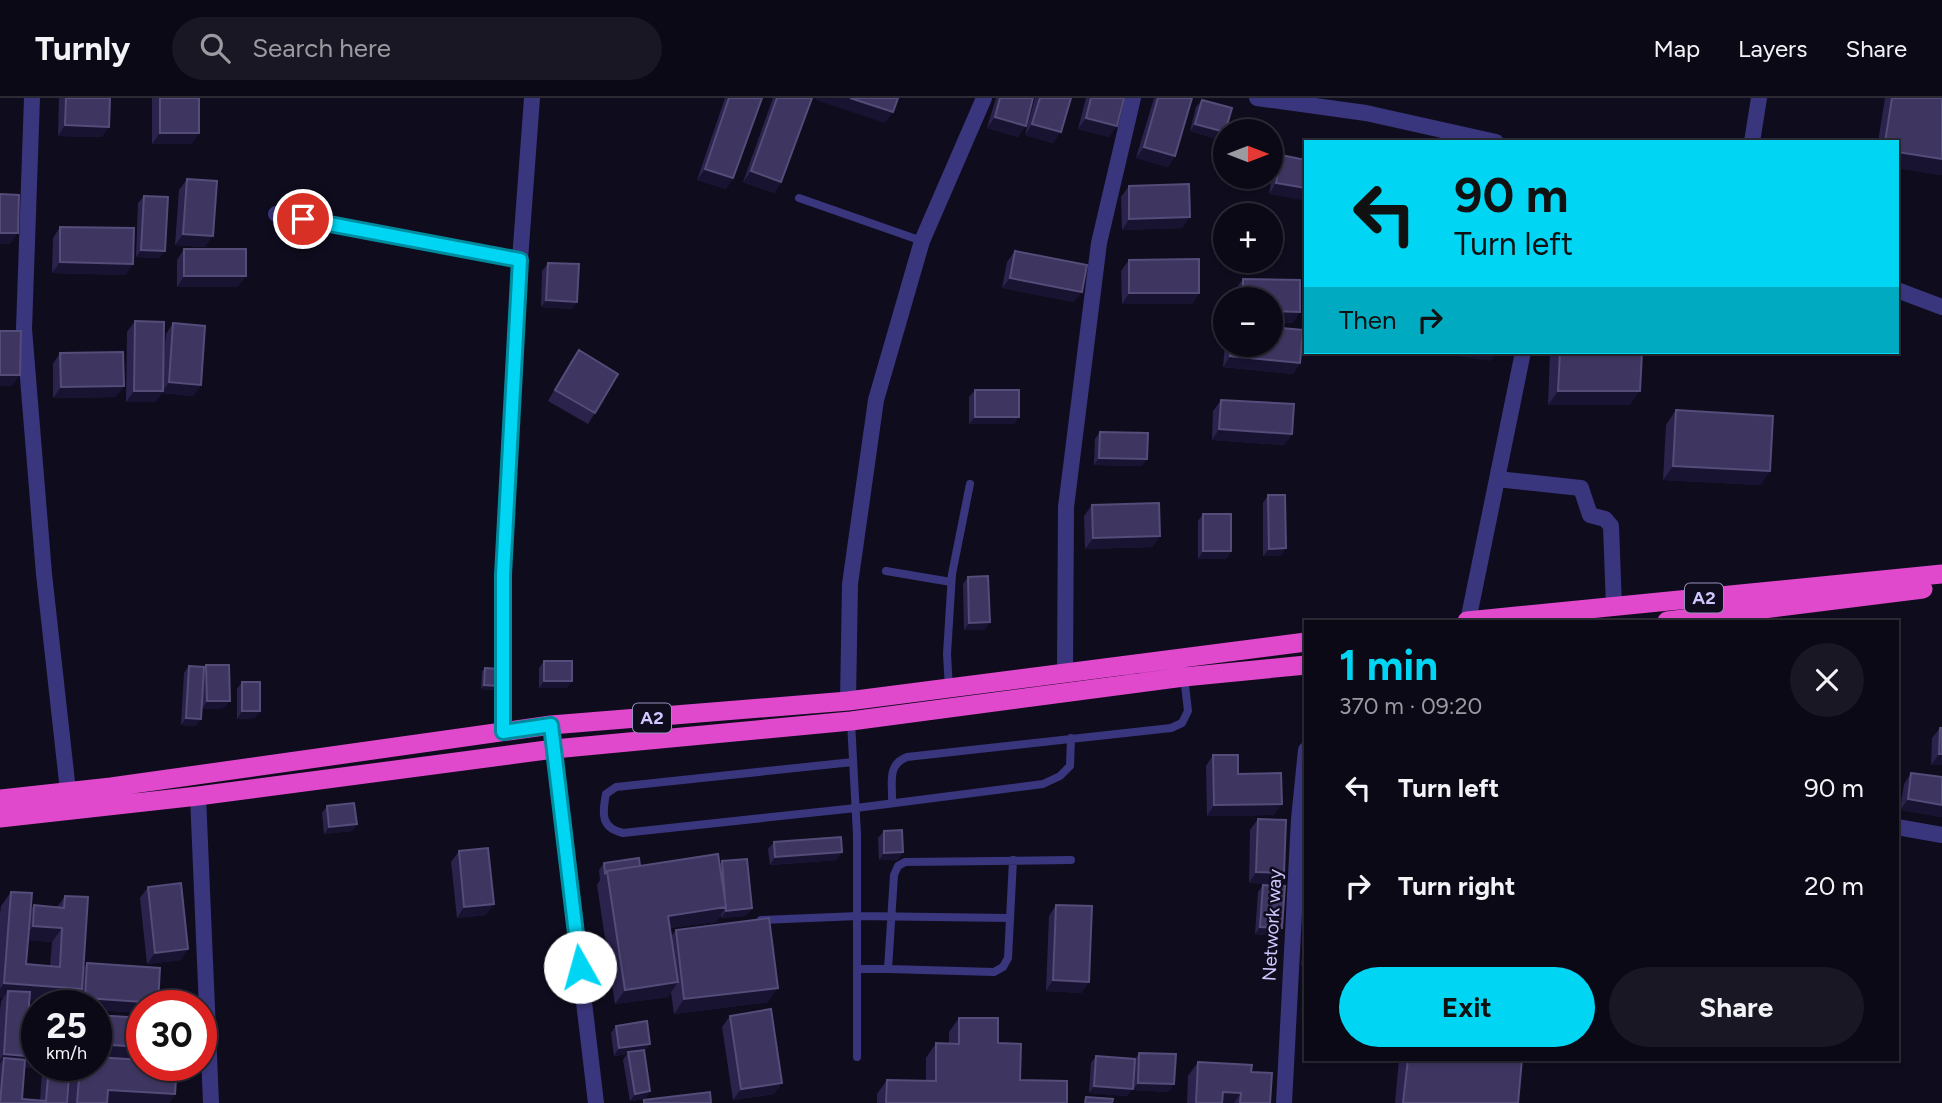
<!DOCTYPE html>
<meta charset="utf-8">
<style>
:root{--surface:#0b0916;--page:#191723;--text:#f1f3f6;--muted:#9a9aa1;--line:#2b2a35;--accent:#00d6f3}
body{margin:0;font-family:Figtree,sans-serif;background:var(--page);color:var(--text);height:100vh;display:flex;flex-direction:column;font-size:26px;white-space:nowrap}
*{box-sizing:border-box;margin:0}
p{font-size:23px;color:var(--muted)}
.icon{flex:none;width:38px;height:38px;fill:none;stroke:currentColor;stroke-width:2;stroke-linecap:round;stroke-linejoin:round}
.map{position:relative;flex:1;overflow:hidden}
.sheet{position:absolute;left:1304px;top:522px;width:595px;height:441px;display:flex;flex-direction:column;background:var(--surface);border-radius:0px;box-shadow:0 2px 5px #0004,0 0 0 2px var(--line)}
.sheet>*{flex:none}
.top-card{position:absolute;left:1304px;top:42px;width:595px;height:214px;border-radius:0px;box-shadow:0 2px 5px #0004,0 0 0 2px var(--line);background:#00d6f3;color:#111;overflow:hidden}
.needle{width:46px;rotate:90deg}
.fabs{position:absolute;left:1213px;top:21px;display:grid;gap:14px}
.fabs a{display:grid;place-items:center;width:70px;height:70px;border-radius:50%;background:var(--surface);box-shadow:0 2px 5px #0004,0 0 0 2px var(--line);font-size:35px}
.speed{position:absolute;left:21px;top:892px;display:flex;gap:14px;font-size:35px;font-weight:700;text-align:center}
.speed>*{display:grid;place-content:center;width:91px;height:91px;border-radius:50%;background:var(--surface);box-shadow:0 2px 5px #0004,0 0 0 2px var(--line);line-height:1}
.speed small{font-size:18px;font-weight:400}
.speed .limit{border:10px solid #d22;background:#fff;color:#111}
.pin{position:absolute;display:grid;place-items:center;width:60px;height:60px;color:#fff;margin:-30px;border:4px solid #fff;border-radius:50%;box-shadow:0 2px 7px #0007}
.me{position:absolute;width:77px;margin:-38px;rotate:353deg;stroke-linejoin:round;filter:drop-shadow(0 0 5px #0008)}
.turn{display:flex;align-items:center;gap:24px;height:147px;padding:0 35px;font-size:32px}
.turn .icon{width:91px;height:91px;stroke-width:2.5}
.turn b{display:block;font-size:49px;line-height:60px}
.then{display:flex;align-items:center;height:66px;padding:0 35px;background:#0003;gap:14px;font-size:26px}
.round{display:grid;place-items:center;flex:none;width:74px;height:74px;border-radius:37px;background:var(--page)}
.headline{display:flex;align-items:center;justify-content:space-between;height:119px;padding:0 35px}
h1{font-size:42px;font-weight:700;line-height:52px;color:var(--accent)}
.button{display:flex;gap:14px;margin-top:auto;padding:14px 35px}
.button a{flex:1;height:80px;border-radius:42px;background:var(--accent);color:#111;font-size:28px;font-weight:700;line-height:80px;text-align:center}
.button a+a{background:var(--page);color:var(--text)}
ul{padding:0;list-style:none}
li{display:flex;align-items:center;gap:21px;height:98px;padding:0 35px}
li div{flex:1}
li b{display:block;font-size:26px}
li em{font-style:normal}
header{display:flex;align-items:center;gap:42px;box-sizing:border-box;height:98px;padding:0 35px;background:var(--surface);border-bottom:2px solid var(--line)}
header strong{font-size:33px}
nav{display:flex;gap:38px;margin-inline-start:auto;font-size:24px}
.search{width:490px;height:63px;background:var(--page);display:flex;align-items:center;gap:18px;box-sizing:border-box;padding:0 24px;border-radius:38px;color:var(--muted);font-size:26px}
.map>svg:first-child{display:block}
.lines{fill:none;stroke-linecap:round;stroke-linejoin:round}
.service{stroke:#3a367d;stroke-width:8}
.minor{stroke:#3a367d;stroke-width:16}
.trunk{stroke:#e049cc;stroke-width:19}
.wall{fill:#2c234c;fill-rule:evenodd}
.shaded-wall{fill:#191332}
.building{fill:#3e3560;stroke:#544c79;stroke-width:2}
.route-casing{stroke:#008b9e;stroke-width:18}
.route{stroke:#00d6f3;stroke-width:12}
.labels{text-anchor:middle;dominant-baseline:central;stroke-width:5;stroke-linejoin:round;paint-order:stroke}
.shield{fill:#0f0c1e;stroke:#9590bc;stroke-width:2}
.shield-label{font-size:18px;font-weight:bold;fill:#cfc8ff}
.street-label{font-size:19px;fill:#cfc8ff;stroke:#0f0c1e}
</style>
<header>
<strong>Turnly</strong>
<div class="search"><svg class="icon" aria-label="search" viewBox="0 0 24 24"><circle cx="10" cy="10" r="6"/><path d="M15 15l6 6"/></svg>Search here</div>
<nav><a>Map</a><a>Layers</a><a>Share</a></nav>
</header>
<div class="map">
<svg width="1942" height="1005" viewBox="0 0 1942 1005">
<rect width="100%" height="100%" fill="#0f0c1e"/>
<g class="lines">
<!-- service -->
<path class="service" d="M799,100l123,43
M886,473l65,11
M949,591l-2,-35 5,-80 18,-90
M851,623l6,114v222
M853,664l-237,25 -10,7c-4,20 -5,34 17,39l233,-25 187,-24 17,-8 10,-10 1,-28
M892,705c1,-19 -6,-38 15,-46l264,-29 11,-5 6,-12 -4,-34
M1013,762l-5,98 -5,9 -9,5 -106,-3 6,-94 4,-9 7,-4 166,-2
M761,822l97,-4 152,2
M858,871h30"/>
<!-- minor -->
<path class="minor" d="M32,0l-8,231 20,245 24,217
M1257,0l109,15 130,29
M1752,44l7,-44
M276,116l244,46
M1897,192l45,17
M1497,381l84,9 9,27 15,4 6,7 3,81
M1468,523l55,-269
M1065,575l1,-166 33,-264 34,-145
M848,603l2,-117 26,-184 46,-159 62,-143
M551,627l45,378
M503,634v-157l17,-315 12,-162
M198,698l13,307
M1897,729l45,8
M1284,1005l15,-284 7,-69"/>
<!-- trunk -->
<path class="trunk" d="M1467,523l475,-47
M1667,523l256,-32
M0,701l111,-12 440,-62 297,-24 458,-59
M0,720l198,-22 356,-47 297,-28 333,-44 122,-12"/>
</g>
<!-- wall -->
<path class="wall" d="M59,0h51l-8,39 -44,-1z
M152,0h47l-7,46h-40z
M725,0h37l-29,80 -7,11 -29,-9z
M773,0h39l-31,84 -7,11 -31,-11z
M996,0h37l-15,39 -31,-9z
M1035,0h36l-18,45 -28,-8z
M1086,0h38l-15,39 -31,-8z
M1154,0h38l-17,58 -7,11 -32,-9z
M1885,0h57v77l-45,-7v-26h-19z
M1202,2l18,40 -30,-9 6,-24z
M1281,57l25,5 -37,34 5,-28z
M187,81l18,68 -30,-2 4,-55z
M1129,88l53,42 -60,2 -1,-33z
M144,98l16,62 -24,-1 2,-54z
M60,129l66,48 -74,-2 1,-35z
M184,151l54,38h-61v-27z
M1015,153l59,51 -72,-14 5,-26z
M1129,162l70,33 -7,11h-70l-1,-33z
M548,165l29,39 -5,7 -31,-2 1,-36z
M1243,181l57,1v32l-8,11 -22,-1v-23h-35v-9z
M135,223l28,48 3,-35 7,-11 28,62 -8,11 -31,-3 -7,9h-29l1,-70z
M1225,247h45l30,18 -7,11 -70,-7z
M579,252l16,63 -7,11 -40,-23 23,-40z
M1550,254h92l-12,53h-82z
M60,255l56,44 -63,1v-34z
M975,292l44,27 -5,7h-45v-27z
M1221,302l71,34 -8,11 -72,-5 1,-29z
M1676,312l94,61 -10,14 -97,-5 3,-55z
M1100,334l47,27 -5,7 -48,-1 1,-26z
M1268,397l13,61h-18v-53z
M1092,407l68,31 -8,11 -67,2 -1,-33z
M1203,416l28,37 -5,8h-28v-38z
M968,479l22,45 -6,8h-20l-1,-46z
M544,563l28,20 -6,7h-27v-20z
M206,567l18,43 -22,1 -6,17 -15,-1 3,-52 5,-7 15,2z
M485,570l13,18 -3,4 -14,-1 1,-18z
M242,584l18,29 -5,7 -18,1v-30z
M1940,630h2v37h-11l1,-27z
M1213,657l25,19 36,41 -67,1 -1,-50z
M1911,675l31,4v40l-42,-7 4,-26z
M327,708l30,18 -5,7 -28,3 -2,-21z
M1258,721l19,65 -28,-1 1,-53z
M884,733l14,29h-19l-1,-22z
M774,744l63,18 -67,5 -2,-16z
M459,753l27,64 -29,3 -6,-56z
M722,763l24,55 -25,2v-3l-5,7 -46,6 1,8 5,-6 92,72 -94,12 -3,-22 -3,5 -53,7 -18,-119 3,-5 -1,-10 5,-7 36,3 80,-2z
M1263,787l19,43 -5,8 -22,-2 3,-42z
M148,789l33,73 -34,4 -7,-66z
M11,794l19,19 4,-6 23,2 8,-11 18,73 4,-6 71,40 -3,3h-13v7l-46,-3v-4h-19l1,-12 -3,5v7h-28l3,-4 -21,-2 -2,31 10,35h33l-3,37h-67v-93l1,-8 2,-4h-3v-84l1,-8zM28,842l24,2 -2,24 -24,-2zM24,969l21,2 -3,3 -2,28 -18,-1z
M1056,807l33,77 -8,11 -35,-2 3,-75z
M1306,829v38h-5z
M730,918l52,67 -8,11 -41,6 -11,-73z
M142,920v48l33,28 -6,9h-101l3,-33 2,-4h23z
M959,920l39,25 22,37 47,23h-190v-9l10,-14 39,1v-23l10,-15 13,1v-12z
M616,928l29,25v48l-15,2 -7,-41 4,-6 -13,2 -3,-23z
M1139,955l30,39 -36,-2v-15l-6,21 -38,-3 2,-30 5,-7 39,4z
M1399,961h123l-4,44h-123z
M1198,964l53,10 19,31h-83l1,-27z"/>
<!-- shaded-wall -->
<path class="shaded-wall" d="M817,0h33l43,14 -8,11 -69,-23z
M995,19l31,9 -8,11 -31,-9z
M1086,20l31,8 -8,11 -31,-8z
M1032,26l29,8 -8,11 -28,-8z
M1195,26l30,8 -5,8 -30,-9z
M65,27l44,2 -7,10 -44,-1z
M160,35h39l-7,11h-40z
M1144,49l31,9 -7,11 -32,-9z
M1897,54l45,7v16l-45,-7z
M705,71l28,9 -7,11 -29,-9z
M751,73l30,11 -7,11 -31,-11z
M1276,85l30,5v13l-37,-7z
M1190,119l-8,11 -60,2 7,-11z
M0,135h18l-8,11h-10z
M183,136l30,2 -8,11 -30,-2z
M141,152l24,1 -5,7 -24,-1z
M60,164l73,2 -7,11 -74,-2z
M184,178h62l-8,11h-61z
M1010,180l72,14 -8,10 -72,-14z
M1129,195h70l-7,11h-70z
M546,202l31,2 -5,7 -31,-2z
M1270,213l30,1 -8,11 -22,-1z
M1430,254h67l-6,9z
M1230,258l70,7 -7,11 -70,-7z
M0,277h20l-8,11h-12z
M169,284l32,3 -8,11 -31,-3 -7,9h-29l8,-11h29z
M124,288l-8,11 -63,1 8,-11z
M1558,293h82l-10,14h-82z
M975,319h44l-5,7h-45z
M1219,331l73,5 -8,11 -72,-5z
M1099,360l48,1 -5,7 -48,-1z
M1673,368l97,5 -10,14 -97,-5z
M1160,438l-8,11 -67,2 8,-11z
M1286,450l-5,8h-18l6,-7z
M1203,453h28l-5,8h-28z
M990,524l-6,8h-20l5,-7z
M544,583h28l-6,7h-27z
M484,587l14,1 -3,4 -14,-1z
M207,603h23l-6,7 -22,1z
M242,613h18l-5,7 -18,1z
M186,620l15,1 -5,7 -15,-1z
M1939,656h3v11h-11z
M1908,701l34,6v12l-42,-7z
M1282,706l-8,11 -67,1 7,-11z
M357,726l-5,7 -28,3 5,-7z
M842,754l-5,8 -67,5 5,-8z
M903,754l-5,8h-19l5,-7z
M1256,774l28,1 -7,11 -28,-1z
M494,806l-8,11 -29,3 7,-11z
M726,809l-10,15 -58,8 10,-14z
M752,810l-6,8 -25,2 5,-7z
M33,828l29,2 -10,14 -29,-2z
M1260,829l22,1 -5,8 -22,-2z
M188,851l-7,11 -34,4 8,-11z
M1053,882l36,2 -8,11 -35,-2z
M678,884l-10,15 -53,7 10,-14z
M4,885l78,6 -10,14 -18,-8 -4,7 -42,-3v-8l-5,7h-3v-9z
M778,890l-10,14 -94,12 10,-15z
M85,900l73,5 -3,3h-13v7l-46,-3v-4h-17z
M96,946l46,3v9l-4,6 -42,-3z
M650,946l-5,7 -31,5 5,-8z
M4,956l33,3v9h10l-2,3 -42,-3 1,-8 -4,6v-4z
M782,985l-8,11 -41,6 8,-11z
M1138,985l36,1 -5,8 -36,-2z
M1094,988l39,3 -6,7 -38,-3z
M108,992l67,4 -6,9h-70z
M650,993l-5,8 -15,2 5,-7z
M1223,994l18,1 -7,10h-19z"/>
<!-- building -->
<path class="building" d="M66,0h44l-1,29 -44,-2z
M160,0h39v35h-39z
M729,0h33l-29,80 -28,-9z
M777,0h35l-31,84 -30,-11z
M850,0h48l-5,14z
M1000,0h33l-7,28 -31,-9z
M1040,0h31l-10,34 -29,-8z
M1091,0h33l-7,28 -31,-8z
M1158,0h34l-17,58 -31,-9z
M1892,0h50v61l-45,-7v-10h-12z
M1202,2l30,8 -7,24 -30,-8z
M1281,57l25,5v28l-30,-5z
M187,81l30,2 -4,55 -30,-2z
M1189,86l1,33 -61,2v-33z
M0,96l19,1 -1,38h-18z
M144,98l24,1 -3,54 -24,-1z
M60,129l74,1 -1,36 -73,-2z
M184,151h62v27h-62z
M1015,153l72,14 -5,27 -72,-14z
M1199,161v34h-70v-33z
M548,165l31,1 -2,38 -31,-2z
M1243,181l57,1v32l-30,-1v-12h-27z
M135,223l29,1 -1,69h-29z
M173,225l32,3 -4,59 -32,-3z
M1270,229l33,3 -3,33 -70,-7 2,-11h38z
M0,233h21l-1,44h-20z
M579,252l39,24 -23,39 -40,-23z
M123,254l1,34 -63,1 -1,-34z
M1560,254h82l-2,39h-82z
M975,292h44v27h-44z
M1221,302l73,4 -2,30 -73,-5z
M1676,312l97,6 -3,55 -97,-5z
M1100,334l48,1 -1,26 -48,-1z
M1268,397h17l1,53 -17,1z
M1159,405l1,33 -67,2 -1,-33z
M1203,416h28v37h-28z
M988,478l2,46 -21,1 -1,-46z
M544,563h28v20h-28z
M206,567h23l1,36h-23z
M189,568l15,1 -3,52 -15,-1z
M485,570l14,1 -1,17 -14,-1z
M242,584h18v29h-18z
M1940,630h2v26h-3z
M1213,657h25v19l43,-1 1,31 -68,1z
M1911,675l31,4v28l-34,-6z
M354,705l3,21 -28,3 -2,-21z
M1258,721l28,1 -2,53 -28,-1z
M902,732l1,22 -19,1v-22z
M841,739l1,15 -67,5 -1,-15z
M488,750l6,56 -30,3 -5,-56z
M718,756l8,53 -58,9 10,66 -53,8 -18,-119z
M639,760l1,8 -33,5 -2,2 -1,-10z
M747,761l5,49 -26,3 -4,-50z
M181,785l7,66 -33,4 -7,-66z
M1263,787l22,1 -3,42 -22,-1z
M11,794l21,1 -6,71 34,3 2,-39 -29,-2 1,-21 30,3 1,-12 23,1 -6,92 -78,-6z
M1056,807l36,1 -3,76 -36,-2z
M769,820l9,70 -94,11 -8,-69z
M87,865l73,5 -2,35 -73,-5z
M8,893l22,1 -3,39 10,1v25l-33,-3z
M54,897l21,2v9h-21z
M771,911l11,74 -41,6 -11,-73z
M96,917l46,3v29l-46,-3z
M959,920h39v25l23,1 -1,36 47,1v22h-181l1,-23 49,1v-38l23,1z
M647,923l3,23 -31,4 -3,-22z
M644,952l6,41 -15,3 -7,-42z
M1139,955l37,1 -2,30 -36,-1z
M1096,958l39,3 -2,30 -39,-3z
M96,959l46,3v6h35l-2,28 -67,-4 -1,13h-30l3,-37h16z
M4,960l21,2 -3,39 24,2 3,-35h21l-3,37h-67z
M1408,961h114l-4,44h-115z
M1198,964l54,3 -1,7 21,1 -2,30h-30l1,-10 -18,-1 -1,11h-26z
M710,994l1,11h-67v-3z
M1086,999l27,2 -1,4h-27z"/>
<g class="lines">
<!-- route casing -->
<g class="route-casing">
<path id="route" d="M303,121l217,41 -17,315v157l48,-7 29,242"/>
</g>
<!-- route -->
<use href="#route" class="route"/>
</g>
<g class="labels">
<!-- shield labels -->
<g class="shield">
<rect x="1685" y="485.5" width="38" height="29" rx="5"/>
<rect x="633" y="605.5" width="38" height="29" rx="5"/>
</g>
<g class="shield-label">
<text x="1704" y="500">A2</text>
<text x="652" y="620">A2</text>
</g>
<!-- street labels -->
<g class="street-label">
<text transform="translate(1272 827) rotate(-87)">Network way</text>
</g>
</g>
</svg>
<div class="fabs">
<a><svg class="needle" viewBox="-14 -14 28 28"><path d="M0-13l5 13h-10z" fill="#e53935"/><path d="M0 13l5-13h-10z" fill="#9a9aa1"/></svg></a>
<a>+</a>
<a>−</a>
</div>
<div class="speed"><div>25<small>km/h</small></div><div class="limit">30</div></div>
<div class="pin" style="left:303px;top:121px;background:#d93025"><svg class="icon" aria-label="arrive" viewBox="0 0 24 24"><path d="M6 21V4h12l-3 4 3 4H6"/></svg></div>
<svg class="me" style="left:580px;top:869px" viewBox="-20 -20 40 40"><circle r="19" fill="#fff"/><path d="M0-13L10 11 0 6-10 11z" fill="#00d6f3"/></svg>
<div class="top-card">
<div class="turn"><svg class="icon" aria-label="left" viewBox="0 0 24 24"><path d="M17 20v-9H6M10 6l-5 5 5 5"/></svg><div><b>90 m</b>Turn left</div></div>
<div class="then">Then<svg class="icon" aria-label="right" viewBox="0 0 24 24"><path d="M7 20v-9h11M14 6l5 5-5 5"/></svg></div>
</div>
<section class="sheet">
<div class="headline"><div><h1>1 min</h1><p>370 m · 09:20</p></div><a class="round"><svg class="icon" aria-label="close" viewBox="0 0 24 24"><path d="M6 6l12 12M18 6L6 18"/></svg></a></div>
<ul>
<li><svg class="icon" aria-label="left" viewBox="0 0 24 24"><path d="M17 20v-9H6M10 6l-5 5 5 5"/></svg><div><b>Turn left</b></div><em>90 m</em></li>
<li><svg class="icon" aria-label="right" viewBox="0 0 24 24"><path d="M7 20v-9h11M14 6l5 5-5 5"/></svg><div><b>Turn right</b></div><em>20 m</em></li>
</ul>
<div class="button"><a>Exit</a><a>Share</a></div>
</section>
</div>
